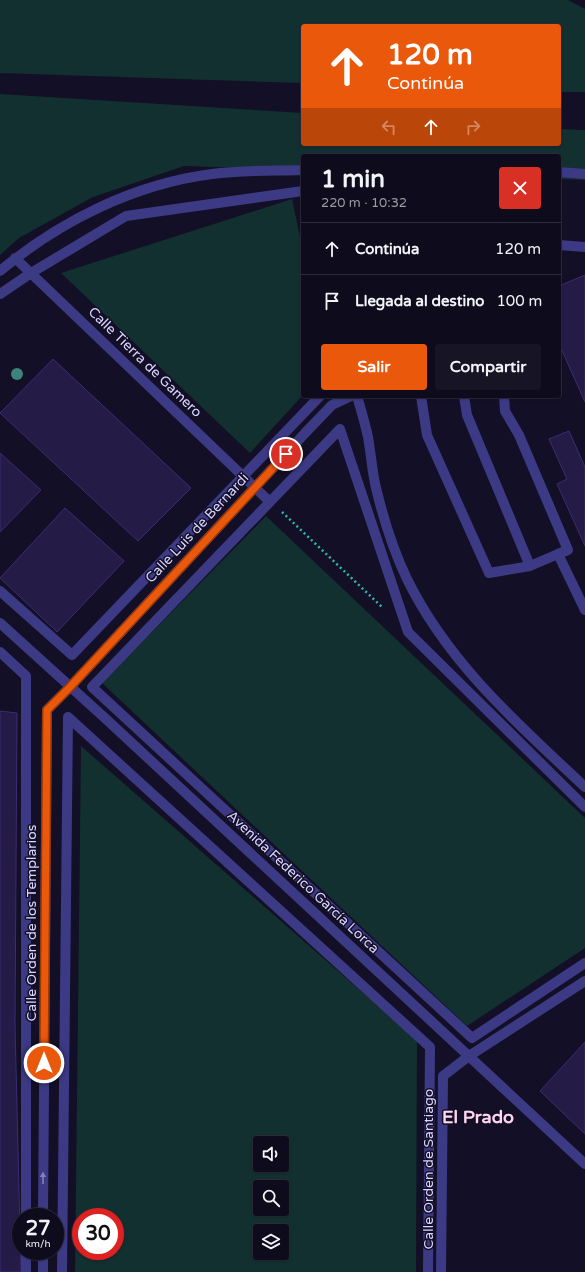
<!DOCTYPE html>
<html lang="es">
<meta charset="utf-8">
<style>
:root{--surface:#0e0b1c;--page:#171425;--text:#f1f3f6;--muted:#9b9ba3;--line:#2e2b3b;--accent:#ea580c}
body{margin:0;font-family:"Varela Round",sans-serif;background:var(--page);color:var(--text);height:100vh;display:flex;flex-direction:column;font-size:15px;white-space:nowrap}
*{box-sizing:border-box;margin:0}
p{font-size:13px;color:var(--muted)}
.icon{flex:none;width:22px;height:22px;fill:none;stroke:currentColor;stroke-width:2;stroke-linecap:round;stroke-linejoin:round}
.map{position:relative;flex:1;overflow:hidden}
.sheet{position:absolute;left:301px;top:154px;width:260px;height:244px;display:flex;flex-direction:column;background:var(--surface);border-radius:4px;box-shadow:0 1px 3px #0004,0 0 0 1px var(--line)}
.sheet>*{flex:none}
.banner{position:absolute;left:301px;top:24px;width:260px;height:122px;border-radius:4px;box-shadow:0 1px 3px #0004,0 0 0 1px var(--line);background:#ea580c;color:#fff;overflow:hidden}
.buttons{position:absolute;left:253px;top:1136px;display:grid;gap:8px}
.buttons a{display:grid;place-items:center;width:36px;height:36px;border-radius:4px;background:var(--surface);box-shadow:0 1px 3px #0004,0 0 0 1px var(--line);font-size:20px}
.speed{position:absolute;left:12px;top:1208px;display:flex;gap:8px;font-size:20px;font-weight:700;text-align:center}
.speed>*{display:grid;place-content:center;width:52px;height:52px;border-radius:50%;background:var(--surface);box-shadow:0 1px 3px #0004,0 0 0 1px var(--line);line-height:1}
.speed small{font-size:10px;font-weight:400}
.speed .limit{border:6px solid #d22;background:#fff;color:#111}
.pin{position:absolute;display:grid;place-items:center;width:34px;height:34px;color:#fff;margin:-17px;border:2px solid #fff;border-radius:50%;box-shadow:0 1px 4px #0007}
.me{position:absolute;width:44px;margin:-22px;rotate:0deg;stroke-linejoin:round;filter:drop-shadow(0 0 3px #0008)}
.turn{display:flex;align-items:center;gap:14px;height:84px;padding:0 20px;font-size:18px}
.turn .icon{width:52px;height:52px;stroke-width:2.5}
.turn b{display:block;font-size:28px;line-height:34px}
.lanes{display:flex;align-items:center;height:38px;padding:0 20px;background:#0003;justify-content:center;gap:20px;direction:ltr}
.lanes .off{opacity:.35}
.round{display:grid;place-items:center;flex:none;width:42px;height:42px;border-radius:4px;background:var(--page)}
.head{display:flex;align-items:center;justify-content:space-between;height:68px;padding:0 20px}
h1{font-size:24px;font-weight:700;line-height:30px}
.button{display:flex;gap:8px;margin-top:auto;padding:8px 20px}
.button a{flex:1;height:46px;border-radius:4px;background:var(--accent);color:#fff;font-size:16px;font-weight:700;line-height:46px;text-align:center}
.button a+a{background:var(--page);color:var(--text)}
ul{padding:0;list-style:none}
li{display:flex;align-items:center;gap:12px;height:52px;padding:0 20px;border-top:1px solid var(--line)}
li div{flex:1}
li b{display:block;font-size:15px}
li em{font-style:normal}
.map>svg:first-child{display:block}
.green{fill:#12302f;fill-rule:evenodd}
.building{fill:#241b47;stroke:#3b2d73}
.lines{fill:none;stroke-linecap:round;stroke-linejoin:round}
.path{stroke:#2fb8b0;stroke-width:2.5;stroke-dasharray:2 3;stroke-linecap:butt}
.minor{stroke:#3d3a85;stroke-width:10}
.tree{fill:#3d827b}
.oneway{fill:#837fbc}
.route-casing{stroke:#983908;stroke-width:10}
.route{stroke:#ea580c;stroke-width:7}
.labels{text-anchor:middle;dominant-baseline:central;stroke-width:3;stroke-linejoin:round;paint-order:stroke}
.street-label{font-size:14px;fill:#d9d4ff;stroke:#130f26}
.district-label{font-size:18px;font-weight:bold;fill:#ffd6f0;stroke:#130f26}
</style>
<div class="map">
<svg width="585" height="1272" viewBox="0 0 585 1272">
<rect width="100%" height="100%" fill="#130f26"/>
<!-- green -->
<path class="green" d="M0,0h568l17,9v83h-26v-66h-256v57l-303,-10z
M0,94l303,19v31h256v-15l26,1v50l-26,-1v-23h-256v14l-119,-4 -91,31 -74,41 -19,17z
M292,199l11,52v144l-53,58 -189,-180z
M266,516l319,302v130l-118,78 -365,-343z
M81,746l336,294 -1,232h-341zM260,1143h22v22h-22zM260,1187h22v22h-22zM81,1217h34v34h-34zM260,1231h22v22h-22z"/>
<!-- building -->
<path class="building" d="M585,275v127l-26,-58v-58z
M53,359l138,129 -53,53 -138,-128z
M569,431l16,36v79l-28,-62 10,-5 -18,-40z
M0,453l41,37 -41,42z
M65,508l59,53 -67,71 -57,-54z
M0,711l17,2 -2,312 6,247h-21z
M585,1042v92l-45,-43z"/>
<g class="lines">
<!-- path -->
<path class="path" d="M282,512l101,96"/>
<!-- minor -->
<path class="minor" d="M559,172l26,2
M559,245l26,2
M15,258l255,244
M0,271c60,-50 134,-87 212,-97 30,-4 61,-3 91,-4
M0,294l31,-21 95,-57 177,-25
M357,396c4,14 8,27 11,41 3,17 4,34 8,51 7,29 18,64 31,91 41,84 111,145 178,208
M421,396l6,39 62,138 41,-7 28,-12
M464,396l3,19 63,151
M504,396l1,15 14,24 49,115 -10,4 27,56
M0,591l72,64 248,-259
M0,623l106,96 479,445
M0,652l26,24v541
M585,807l-177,-175 -68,-203 -248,258 380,351 113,-75
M43,1217l4,-507 23,-23 237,-256 25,-26 19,-9
M26,1272v-21
M43,1272v-21
M62,1272l6,-555 362,330 -2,225
M441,1272l2,-196 26,-20 116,-75"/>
</g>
<!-- trees -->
<circle class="tree" cx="17" cy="374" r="6"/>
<!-- one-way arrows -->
<defs><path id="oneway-solid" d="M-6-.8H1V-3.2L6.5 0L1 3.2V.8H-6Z"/></defs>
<use class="oneway" href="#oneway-solid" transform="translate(43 1178) rotate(-90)"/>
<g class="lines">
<!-- route casing -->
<g class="route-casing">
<path id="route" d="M44,1063l3,-353 23,-23 216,-233"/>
</g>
<!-- route -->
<use href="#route" class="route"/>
</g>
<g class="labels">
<!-- street labels -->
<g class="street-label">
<text transform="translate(145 362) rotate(44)">Calle Tierra de Gamero</text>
<text transform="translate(197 528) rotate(-47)">Calle Luis de Bernardi</text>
<text transform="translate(303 882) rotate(43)">Avenida Federico García Lorca</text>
<text transform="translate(31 923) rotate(-90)">Calle Orden de los Templarios</text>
<text transform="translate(428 1169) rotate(-90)">Calle Orden de Santiago</text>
</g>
<!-- district labels -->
<g class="district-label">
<text x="478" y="1117">El Prado</text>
</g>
</g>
</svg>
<div class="buttons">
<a><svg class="icon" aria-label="sound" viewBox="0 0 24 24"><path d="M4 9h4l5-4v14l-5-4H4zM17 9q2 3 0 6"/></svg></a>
<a><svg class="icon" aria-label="search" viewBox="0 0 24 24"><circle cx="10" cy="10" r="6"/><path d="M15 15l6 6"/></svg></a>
<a><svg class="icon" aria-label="layers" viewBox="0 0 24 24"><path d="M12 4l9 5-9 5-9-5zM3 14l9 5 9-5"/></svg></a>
</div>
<div class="speed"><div>27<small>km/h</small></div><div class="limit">30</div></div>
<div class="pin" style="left:286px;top:454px;background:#d93025"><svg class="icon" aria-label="arrive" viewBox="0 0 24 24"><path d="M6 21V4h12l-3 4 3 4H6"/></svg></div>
<svg class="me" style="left:44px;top:1063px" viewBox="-20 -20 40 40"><circle r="17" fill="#ea580c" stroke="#fff" stroke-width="3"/><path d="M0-11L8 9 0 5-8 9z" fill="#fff"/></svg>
<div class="banner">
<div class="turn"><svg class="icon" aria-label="ahead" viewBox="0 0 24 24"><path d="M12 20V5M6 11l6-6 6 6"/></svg><div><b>120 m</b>Continúa</div></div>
<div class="lanes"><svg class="icon off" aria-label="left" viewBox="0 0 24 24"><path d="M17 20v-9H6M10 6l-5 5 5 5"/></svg><svg class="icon" aria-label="ahead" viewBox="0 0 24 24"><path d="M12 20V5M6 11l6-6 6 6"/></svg><svg class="icon off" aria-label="right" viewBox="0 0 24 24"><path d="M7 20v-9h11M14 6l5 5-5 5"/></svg></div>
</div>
<section class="sheet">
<div class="head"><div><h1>1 min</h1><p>220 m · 10:32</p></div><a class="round" style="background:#d93025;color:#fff"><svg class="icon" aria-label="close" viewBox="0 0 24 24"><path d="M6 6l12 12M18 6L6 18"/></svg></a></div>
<ul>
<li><svg class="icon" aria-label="ahead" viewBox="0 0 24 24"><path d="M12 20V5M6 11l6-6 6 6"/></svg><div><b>Continúa</b></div><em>120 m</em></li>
<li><svg class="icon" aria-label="arrive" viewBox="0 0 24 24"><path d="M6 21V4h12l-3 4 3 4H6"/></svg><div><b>Llegada al destino</b></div><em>100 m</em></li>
</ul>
<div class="button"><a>Salir</a><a>Compartir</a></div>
</section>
</div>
